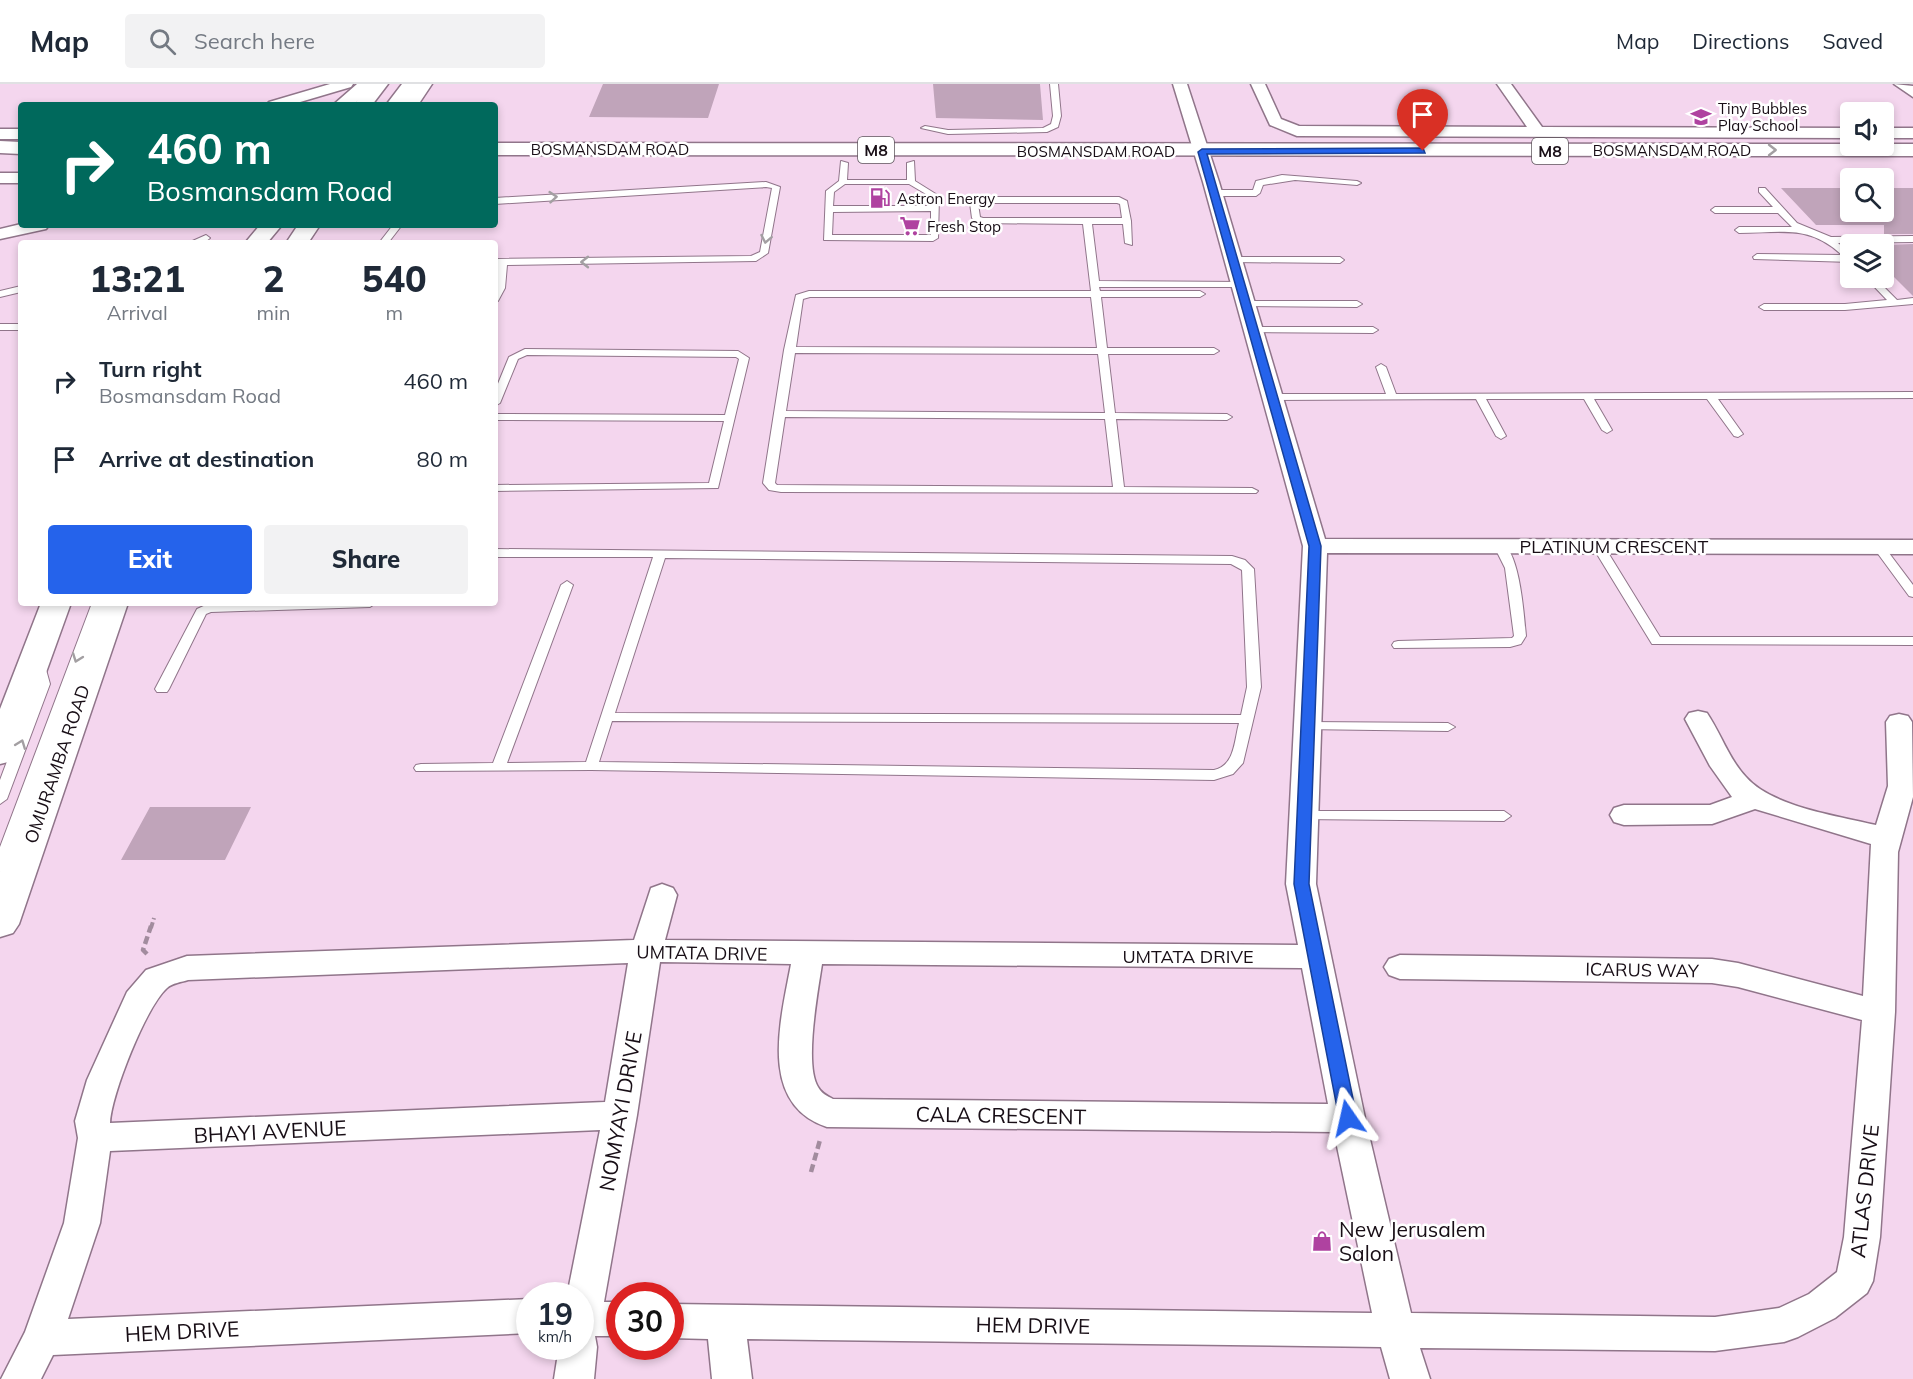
<!DOCTYPE html>
<style>
:root{--surface:#fff;--page:#f2f2f3;--text:#1f2937;--muted:#747a83;--line:#e0e1e3;--accent:#2563eb}
body{margin:0;font-family:Mulish,sans-serif;background:var(--page);color:var(--text);height:100vh;display:flex;flex-direction:column;font-size:22px;white-space:nowrap}
*{box-sizing:border-box;margin:0}
p{font-size:20px;color:var(--muted)}
.icon{flex:none;width:33px;height:33px;fill:none;stroke:currentColor;stroke-width:2;stroke-linecap:round;stroke-linejoin:round}
.map{position:relative;flex:1;overflow:hidden}
.sheet{position:absolute;left:18px;top:156px;width:480px;height:366px;display:flex;flex-direction:column;background:var(--surface);border-radius:6px;box-shadow:0 3px 9px #0003}
.sheet>*{flex:none}
.banner{position:absolute;left:18px;top:18px;width:480px;height:126px;border-radius:6px;box-shadow:0 3px 9px #0003;background:#00695c;color:#fff;overflow:hidden}
.fabs{position:absolute;left:1840px;top:18px;display:grid;gap:12px}
.fabs a{display:grid;place-items:center;width:54px;height:54px;border-radius:6px;background:var(--surface);box-shadow:0 3px 9px #0003;font-size:30px}
.speed{position:absolute;left:516px;top:1198px;display:flex;gap:12px;font-size:30px;font-weight:700;text-align:center}
.speed>*{display:grid;place-content:center;width:78px;height:78px;border-radius:50%;background:var(--surface);box-shadow:0 3px 9px #0003;line-height:1}
.speed small{font-size:15px;font-weight:400}
.speed .limit{border:9px solid #d22;background:#fff;color:#111}
.pin{position:absolute;display:grid;place-items:center;width:51px;height:51px;color:#fff;margin:-62px -26px;border-radius:50% 50% 50% 0;rotate:-45deg;box-shadow:0 0 6px #0007}
.pin .icon{rotate:45deg}
.me{position:absolute;width:66px;margin:-33px;rotate:349deg;stroke-linejoin:round;filter:drop-shadow(0 0 4px #0008)}
.turn{display:flex;align-items:center;gap:21px;height:126px;padding:0 30px;font-size:27px}
.turn .icon{width:78px;height:78px;stroke-width:2.5}
.turn b{display:block;font-size:42px;line-height:51px}
.eta{display:flex;justify-content:space-evenly;align-items:center;height:102px;text-align:center}
.eta b{font-size:36px;font-weight:800;line-height:42px}
.primary-button{display:flex;gap:12px;margin-top:auto;padding:12px 30px}
.primary-button a{flex:1;height:69px;border-radius:6px;background:var(--accent);color:#fff;font-size:24px;font-weight:800;line-height:69px;text-align:center}
.primary-button a+a{background:var(--page);color:var(--text)}
ul{padding:0;list-style:none}
li{display:flex;align-items:center;gap:18px;height:78px;padding:0 30px}
li div{flex:1}
li b{display:block;font-size:22px}
li em{font-style:normal}
header{display:flex;align-items:center;gap:36px;box-sizing:border-box;height:84px;padding:0 30px;background:var(--surface);border-bottom:2px solid var(--line)}
header strong{font-size:28px}
nav{display:flex;gap:33px;margin-inline-start:auto;font-size:21px}
.search{width:420px;height:54px;background:var(--page);display:flex;align-items:center;gap:15px;box-sizing:border-box;padding:0 21px;border-radius:6px;color:var(--muted);font-size:22px}
.map>svg:first-child{display:block}
.building{fill:#c0a4ba}
.lines{fill:none;stroke-linecap:round;stroke-linejoin:round}
.service-casing{stroke:#90758a;stroke-width:2}
.minor-casing{stroke:#90758a;stroke-width:3}
.secondary-casing{stroke:#90758a;stroke-width:3}
.primary-casing{stroke:#90758a;stroke-width:3}
.path-far1{stroke:#a28c9e;stroke-width:4;stroke-dasharray:6 3;stroke-linecap:butt}
.path{stroke:#a28c9e;stroke-width:4.5;stroke-dasharray:8 4;stroke-linecap:butt}
.service{fill:#fff;fill-rule:evenodd}
.minor{fill:#fff;fill-rule:evenodd}
.secondary{fill:#fff;fill-rule:evenodd}
.primary{fill:#fff;fill-rule:evenodd}
.oneway{stroke:#a39fa2}
.route{fill:#2563eb;stroke:#184099;stroke-width:1.5}
.labels{text-anchor:middle;dominant-baseline:central;stroke-width:5;stroke-linejoin:round;paint-order:stroke}
.far-poi-label{font-size:15px;fill:#180e16;stroke:#fff;text-anchor:start}
.far-street-label{font-size:15px;fill:#180e16;stroke:#fff}
.shield{fill:#fff;stroke:#5d565c;stroke-width:1.5}
.shield-label{font-size:16px;font-weight:bold;fill:#180e16}
.street-label{font-size:18px;fill:#180e16;stroke:#fff}
.near-street-label{font-size:21px;fill:#180e16;stroke:#fff}
.near-poi-label{font-size:21px;fill:#180e16;stroke:#fff;text-anchor:start}
</style>
<header>
<strong>Map</strong>
<div class="search"><svg class="icon" aria-label="search" viewBox="0 0 24 24"><circle cx="10" cy="10" r="6"/><path d="M15 15l6 6"/></svg>Search here</div>
<nav><a>Map</a><a>Directions</a><a>Saved</a></nav>
</header>
<div class="map">
<svg width="1913" height="1295" viewBox="0 0 1913 1295">
<rect width="100%" height="100%" fill="#f4d6ee"/>
<!-- building -->
<path class="building" d="M603,0h116l-11,34 -119,-1z
M933,0h107l3,36 -107,-2z
M1781,104h70v24h33v-24h29v46h-29v-9h-68z
M1913,160v52l-29,-29v-22z
M150,723h101l-26,53h-104z"/>
<g class="lines">
<!-- service casing -->
<g class="service-casing">
<path id="service" d="M1050,0h8l3,32 -3,11 -11,5 -99,2 -27,-6 4,-2 23,4 95,-2 8,-4 2,-8z
M841,77l7,2 -1,17h60v-17l7,-2 1,20 24,15 -1,42 -5,3 -109,-1 2,-49 13,-10zM845,100h64l22,13v9h-98l1,-14zM931,127v24h-99l1,-23z
M1282,91l75,6 4,2 -4,2 -62,-5 -32,5 -3,8 -4,3h-41l-4,-3 4,-3h38l3,-9z
M766,98l14,5 -12,66 -12,8 -249,4 -2,23 -7,13 -3,1 3,-37h-3v-6l256,-3 9,-4 12,-64 -6,-1 -271,17v-6z
M1759,104h6l32,35 34,14 82,-1v6l-75,1 13,11v8l-97,-3 -1,-2 4,-3 85,1c-34,-31 -60,-22 -103,-22l-4,-3 4,-3h53l-14,-14h-63l-4,-3 4,-3h58l-14,-15z
M983,113h136l8,4 4,20 1,24 -7,-2 -2,-19h-31l7,57 145,1v4l-3,1h-142l1,4h100l5,3 -5,3h-99l6,51h107l5,3 -5,3h-106l7,59 112,1 5,3 -5,3 -111,-1 8,68 128,1 6,3 -2,2 -475,-1 -12,-2 -6,-7 21,-133 12,-55 13,-4h282l-8,-67 -105,-1 -6,-5 -2,-15zM984,119h133l3,1 2,14h-139l-3,-1 -2,-13zM810,213h281l6,51 -301,-1 7,-48zM795,269l303,1 7,59 -319,-2zM785,333l320,2 8,68 -336,-2 -2,-2z
M393,141h9l-14,18h-9z
M206,151l4,3c-6,6 -14,5 -22,5z
M1234,173h106l4,3 -4,3 -109,-1v-4z
M1866,194h9l22,22 16,-2v6l-68,6h-81l-5,-3 5,-3h81l42,-4z
M21,202v6l-21,5v-6z
M1246,217h111l5,3 -5,3 -114,-1 -2,-2z
M0,240h21v6h-21z
M1254,243h119l5,3 -5,3 -122,-1v-4z
M525,265l213,2 11,7 -31,130 -223,3v-6l214,-2 15,-62 -229,-1v-6l230,1 14,-56 -3,-2 -209,-2 -9,4 -18,44 -5,3v-15l14,-34z
M1381,280l5,3 10,27 517,-2v6l-195,1 25,35 -5,3 -4,-1 -27,-37h-113l18,31 -5,3 -5,-3 -18,-31h-98l20,37 -5,3 -5,-3 -20,-37 -203,1 -5,-3 5,-3h113l-10,-27z
M1500,458c20,7 24,74 26,94l-5,8 -11,3 -116,1 -2,-3 2,-3 4,-1 114,-3 2,-2 -9,-68 -11,-22z
M1598,458l6,4 56,91h253v8l-261,-1 -60,-98z
M1879,459l4,2 30,40v12l-4,-1 -36,-49z
M495,465l737,7 13,4 9,9 7,118 -18,76 -10,11 -19,6 -623,-10 -175,1 -2,-3 2,-3 5,-1 72,-1 68,-178 6,-4 6,4 -66,178 79,-1 67,-205h-158zM665,474l566,6 11,6 5,117 -6,28 -626,-2zM612,637l627,2c-5,19 -4,42 -25,47l-615,-8z
M92,519h12l-97,264 -2,4 -5,1v-25z
M250,519h126l-6,4 -159,5 -5,2 -37,75 -2,3h-10l-2,-3 42,-80 11,-5z
M39,578l6,4 5,18 -43,115 -7,5v-24l36,-96 -3,-18z
M1307,638l141,1 7,4 -7,4 -146,-2 -2,-3z
M1304,727h200l7,5 -7,5 -205,-2 -2,-3 2,-3z"/>
</g>
<!-- minor casing -->
<g class="minor-casing">
<path id="minor" d="M330,0h23l-2,3 -61,18h-24l3,-3z
M1173,0h14l32,98 106,357 588,1v14l-586,-1 -11,331 49,234 46,195 304,4 64,-9 30,-14 28,-22 7,-35 18,-217 -124,-33 -26,-4 -312,-4 -11,-4 -5,-8 5,-8 11,-4 312,4 26,4 125,33 8,-152 -116,-35 -43,15 -88,1 -10,-3 -4,-7 4,-7 10,-3h86l22,-8 -22,-31 -25,-47 4,-6 9,-2 9,2c14,21 22,46 39,64 26,30 93,39 130,48l12,-39 -2,-64 4,-6 9,-2 9,2 4,6 1,75 -15,55 -3,160 -15,225 -7,44 -6,12 -32,25 -37,19 -14,5 -69,9 -295,-3 10,31h-40l-9,-32 -634,-8 5,40h-40l-4,-40 -38,-1v-34l702,9 -38,-181 -507,-5c-70,-23 -46,-108 -36,-163l-131,-2 -23,153 -33,187h16v34h-25l2,11 -3,32h-40l5,-32h21v-51h-13l33,-166 -490,21 -10,72 -32,96 462,-20v34l-477,22 -12,24h-40l24,-47 39,-109 14,-85 -3,-17 12,-41 40,-88 19,-22 41,-14 447,-16 17,-52 11,-4 11,4 4,7 -12,45 633,5 -12,-61 17,-338 -100,-364zM628,879l-23,139 -495,21c1,-28 36,-116 57,-135 5,-5 15,-6 21,-8zM822,880l480,4 26,136 -495,-5c-6,-3 -12,-6 -15,-12 -14,-22 0,-96 4,-123z
M1251,0h14l16,35 18,7 228,1 -30,-43h14l31,43 309,1v10l-554,-2 -27,-11z
M1894,0l19,2v11z
M1884,44h29v10h-29z
M0,45h21v10h-21z
M0,89h21v10h-21z
M21,140v1h28l-3,4 -46,10v-10z"/>
</g>
<!-- secondary casing -->
<g class="secondary-casing">
<path id="secondary" d="M370,0h18l-16,21h-18z
M402,0h18l-16,21h-18z
M260,141h22l-15,18h-22z
M298,141h22l-12,18h-22z
M41,519h30l-54,150 -5,8 -12,3v-55z
M98,519h30l-109,321 -6,9 -13,4v-65z"/>
</g>
<!-- primary casing -->
<g class="primary-casing">
<path id="primary" d="M357,0h20l-24,21h-20z
M414,0h18l-14,21h-18z
M0,57l21,1v12l-21,-1z
M495,59l1418,1v12l-1418,-1z"/>
</g>
<!-- path-far1 -->
<path class="path-far1" d="M151,844l3,-10"/>
<!-- path -->
<path class="path" d="M147,870l-4,-4 8,-24
M811,1088l9,-32"/>
<!-- service -->
<use href="#service" class="service"/>
<!-- minor -->
<use href="#minor" class="minor"/>
<!-- secondary -->
<use href="#secondary" class="secondary"/>
<!-- primary -->
<use href="#primary" class="primary"/>
</g>
<!-- one-way arrows -->
<defs><path id="oneway-chevron" d="M-2-3.5L2.5 0L-2 3.5" fill="none" stroke-width="1.6" stroke-linecap="round" stroke-linejoin="round" transform="scale(1.5)"/></defs>
<g class="oneway">
<use href="#oneway-chevron" transform="translate(1772 66)"/>
<use href="#oneway-chevron" transform="translate(553 113) rotate(-5)"/>
<use href="#oneway-chevron" transform="translate(766 155) rotate(101)"/>
<use href="#oneway-chevron" transform="translate(585 178) rotate(180)"/>
<use href="#oneway-chevron" transform="translate(77 574) rotate(110)"/>
<use href="#oneway-chevron" transform="translate(21 660) rotate(-69)"/>
</g>
<!-- route -->
<path class="route" d="M1423,64l2,5 -218,1 114,392 -12,338 48,234 -3,5h-12l-3,-5 -45,-234 15,-338 -111,-394 4,-3z"/>
<!-- icons -->
<defs>
<g id="school-bare" transform="scale(1.62)"><path d="M0-5L7-2L0 1L-7-2ZM-4 1L0 2.5L4 1V4Q0 6-4 4Z" fill="#af42a0" stroke="#fff" stroke-width="2.5" paint-order="stroke"/></g>
<g id="fuel-bare" transform="scale(1.62)"><path d="M-5.5-6h7V0h2V4h1.3V-2.5L3-4.5l.8-.8L6-3V5H2.5V1h-1V6h-7ZM-4.2-4.7v3.2H.2V-4.7Z" fill="#af42a0" stroke="#fff" stroke-width="2.5" paint-order="stroke"/></g>
<g id="supermarket-bare" transform="scale(1.62)"><path d="M-6-5.5h2.5l.6 2H6L4.5 2H-2.5L-4.4-4H-6ZM-1.5 3.2a1.3 1.3 0 1 0 .1 0ZM3 3.2a1.3 1.3 0 1 0 .1 0Z" fill="#af42a0" stroke="#fff" stroke-width="2.5" paint-order="stroke"/></g>
<g id="shop-bare" transform="scale(1.62)"><path d="M-5-2.5h2.3a2.7 3.5 0 0 1 5.4 0H5L5.5 6h-11ZM-1.5-2.5h3a1.5 2.3 0 0 0-3 0Z" fill="#af42a0" stroke="#fff" stroke-width="2.5" paint-order="stroke"/></g>
</defs>
<g fill-rule="evenodd">
<use href="#school-bare" x="1701" y="33"/>
<use href="#fuel-bare" x="880" y="114"/>
<use href="#supermarket-bare" x="910" y="142"/>
<use href="#shop-bare" x="1322" y="1157"/>
</g>
<g class="labels">
<!-- far-poi labels -->
<g class="far-poi-label">
<text x="1718" y="24">Tiny Bubbles<tspan x="1718" dy="17">Play School</tspan></text>
<text x="897" y="114">Astron Energy</text>
<text x="927" y="142">Fresh Stop</text>
</g>
<!-- far-street labels -->
<g class="far-street-label">
<text x="610" y="65">BOSMANSDAM ROAD</text>
<text x="1672" y="66">BOSMANSDAM ROAD</text>
<text x="1096" y="67">BOSMANSDAM ROAD</text>
</g>
<!-- shield labels -->
<g class="shield">
<rect x="858" y="53" width="36" height="26" rx="4.5"/>
<rect x="1532" y="54" width="36" height="26" rx="4.5"/>
</g>
<g class="shield-label">
<text x="876" y="66">M8</text>
<text x="1550" y="67">M8</text>
</g>
<!-- street labels -->
<g class="street-label">
<text x="1614" y="462">PLATINUM CRESCENT</text>
<text transform="translate(57 680) rotate(-71)">OMURAMBA ROAD</text>
<text transform="translate(702 869) rotate(1)">UMTATA DRIVE</text>
<text x="1188" y="872">UMTATA DRIVE</text>
<text transform="translate(1642 886) rotate(1)">ICARUS WAY</text>
</g>
<!-- near-street labels -->
<g class="near-street-label">
<text transform="translate(620 1027) rotate(-80)">NOMYAYI DRIVE</text>
<text transform="translate(1001 1031) rotate(1)">CALA CRESCENT</text>
<text transform="translate(270 1047) rotate(-3)">BHAYI AVENUE</text>
<text transform="translate(1864 1107) rotate(-84)">ATLAS DRIVE</text>
<text transform="translate(1033 1241) rotate(1)">HEM DRIVE</text>
<text transform="translate(182 1247) rotate(-3)">HEM DRIVE</text>
</g>
<!-- near-poi labels -->
<g class="near-poi-label">
<text x="1339" y="1145">New Jerusalem<tspan x="1339" dy="24">Salon</tspan></text>
</g>
</g>
</svg>
<div class="fabs">
<a><svg class="icon" aria-label="sound" viewBox="0 0 24 24"><path d="M4 9h4l5-4v14l-5-4H4zM17 9q2 3 0 6"/></svg></a>
<a><svg class="icon" aria-label="search" viewBox="0 0 24 24"><circle cx="10" cy="10" r="6"/><path d="M15 15l6 6"/></svg></a>
<a><svg class="icon" aria-label="layers" viewBox="0 0 24 24"><path d="M12 4l9 5-9 5-9-5zM3 14l9 5 9-5"/></svg></a>
</div>
<div class="speed"><div>19<small>km/h</small></div><div class="limit">30</div></div>
<div class="pin" style="left:1423px;top:67px;background:#d93025"><svg class="icon" aria-label="arrive" viewBox="0 0 24 24"><path d="M6 21V4h12l-3 4 3 4H6"/></svg></div>
<svg class="me" style="left:1348px;top:1034px" viewBox="-20 -20 40 40"><path d="M0-17L14 15 0 8-14 15z" fill="#2563eb" stroke="#fff" stroke-width="4"/></svg>
<div class="banner">
<div class="turn"><svg class="icon" aria-label="right" viewBox="0 0 24 24"><path d="M7 20v-9h11M14 6l5 5-5 5"/></svg><div><b>460 m</b>Bosmansdam Road</div></div>
</div>
<section class="sheet">
<div class="eta">
<div><b>13:21</b><p>Arrival</p></div>
<div><b>2</b><p>min</p></div>
<div><b>540</b><p>m</p></div>
</div>
<ul>
<li><svg class="icon" aria-label="right" viewBox="0 0 24 24"><path d="M7 20v-9h11M14 6l5 5-5 5"/></svg><div><b>Turn right</b><p>Bosmansdam Road</p></div><em>460 m</em></li>
<li><svg class="icon" aria-label="arrive" viewBox="0 0 24 24"><path d="M6 21V4h12l-3 4 3 4H6"/></svg><div><b>Arrive at destination</b></div><em>80 m</em></li>
</ul>
<div class="primary-button"><a>Exit</a><a>Share</a></div>
</section>
</div>
